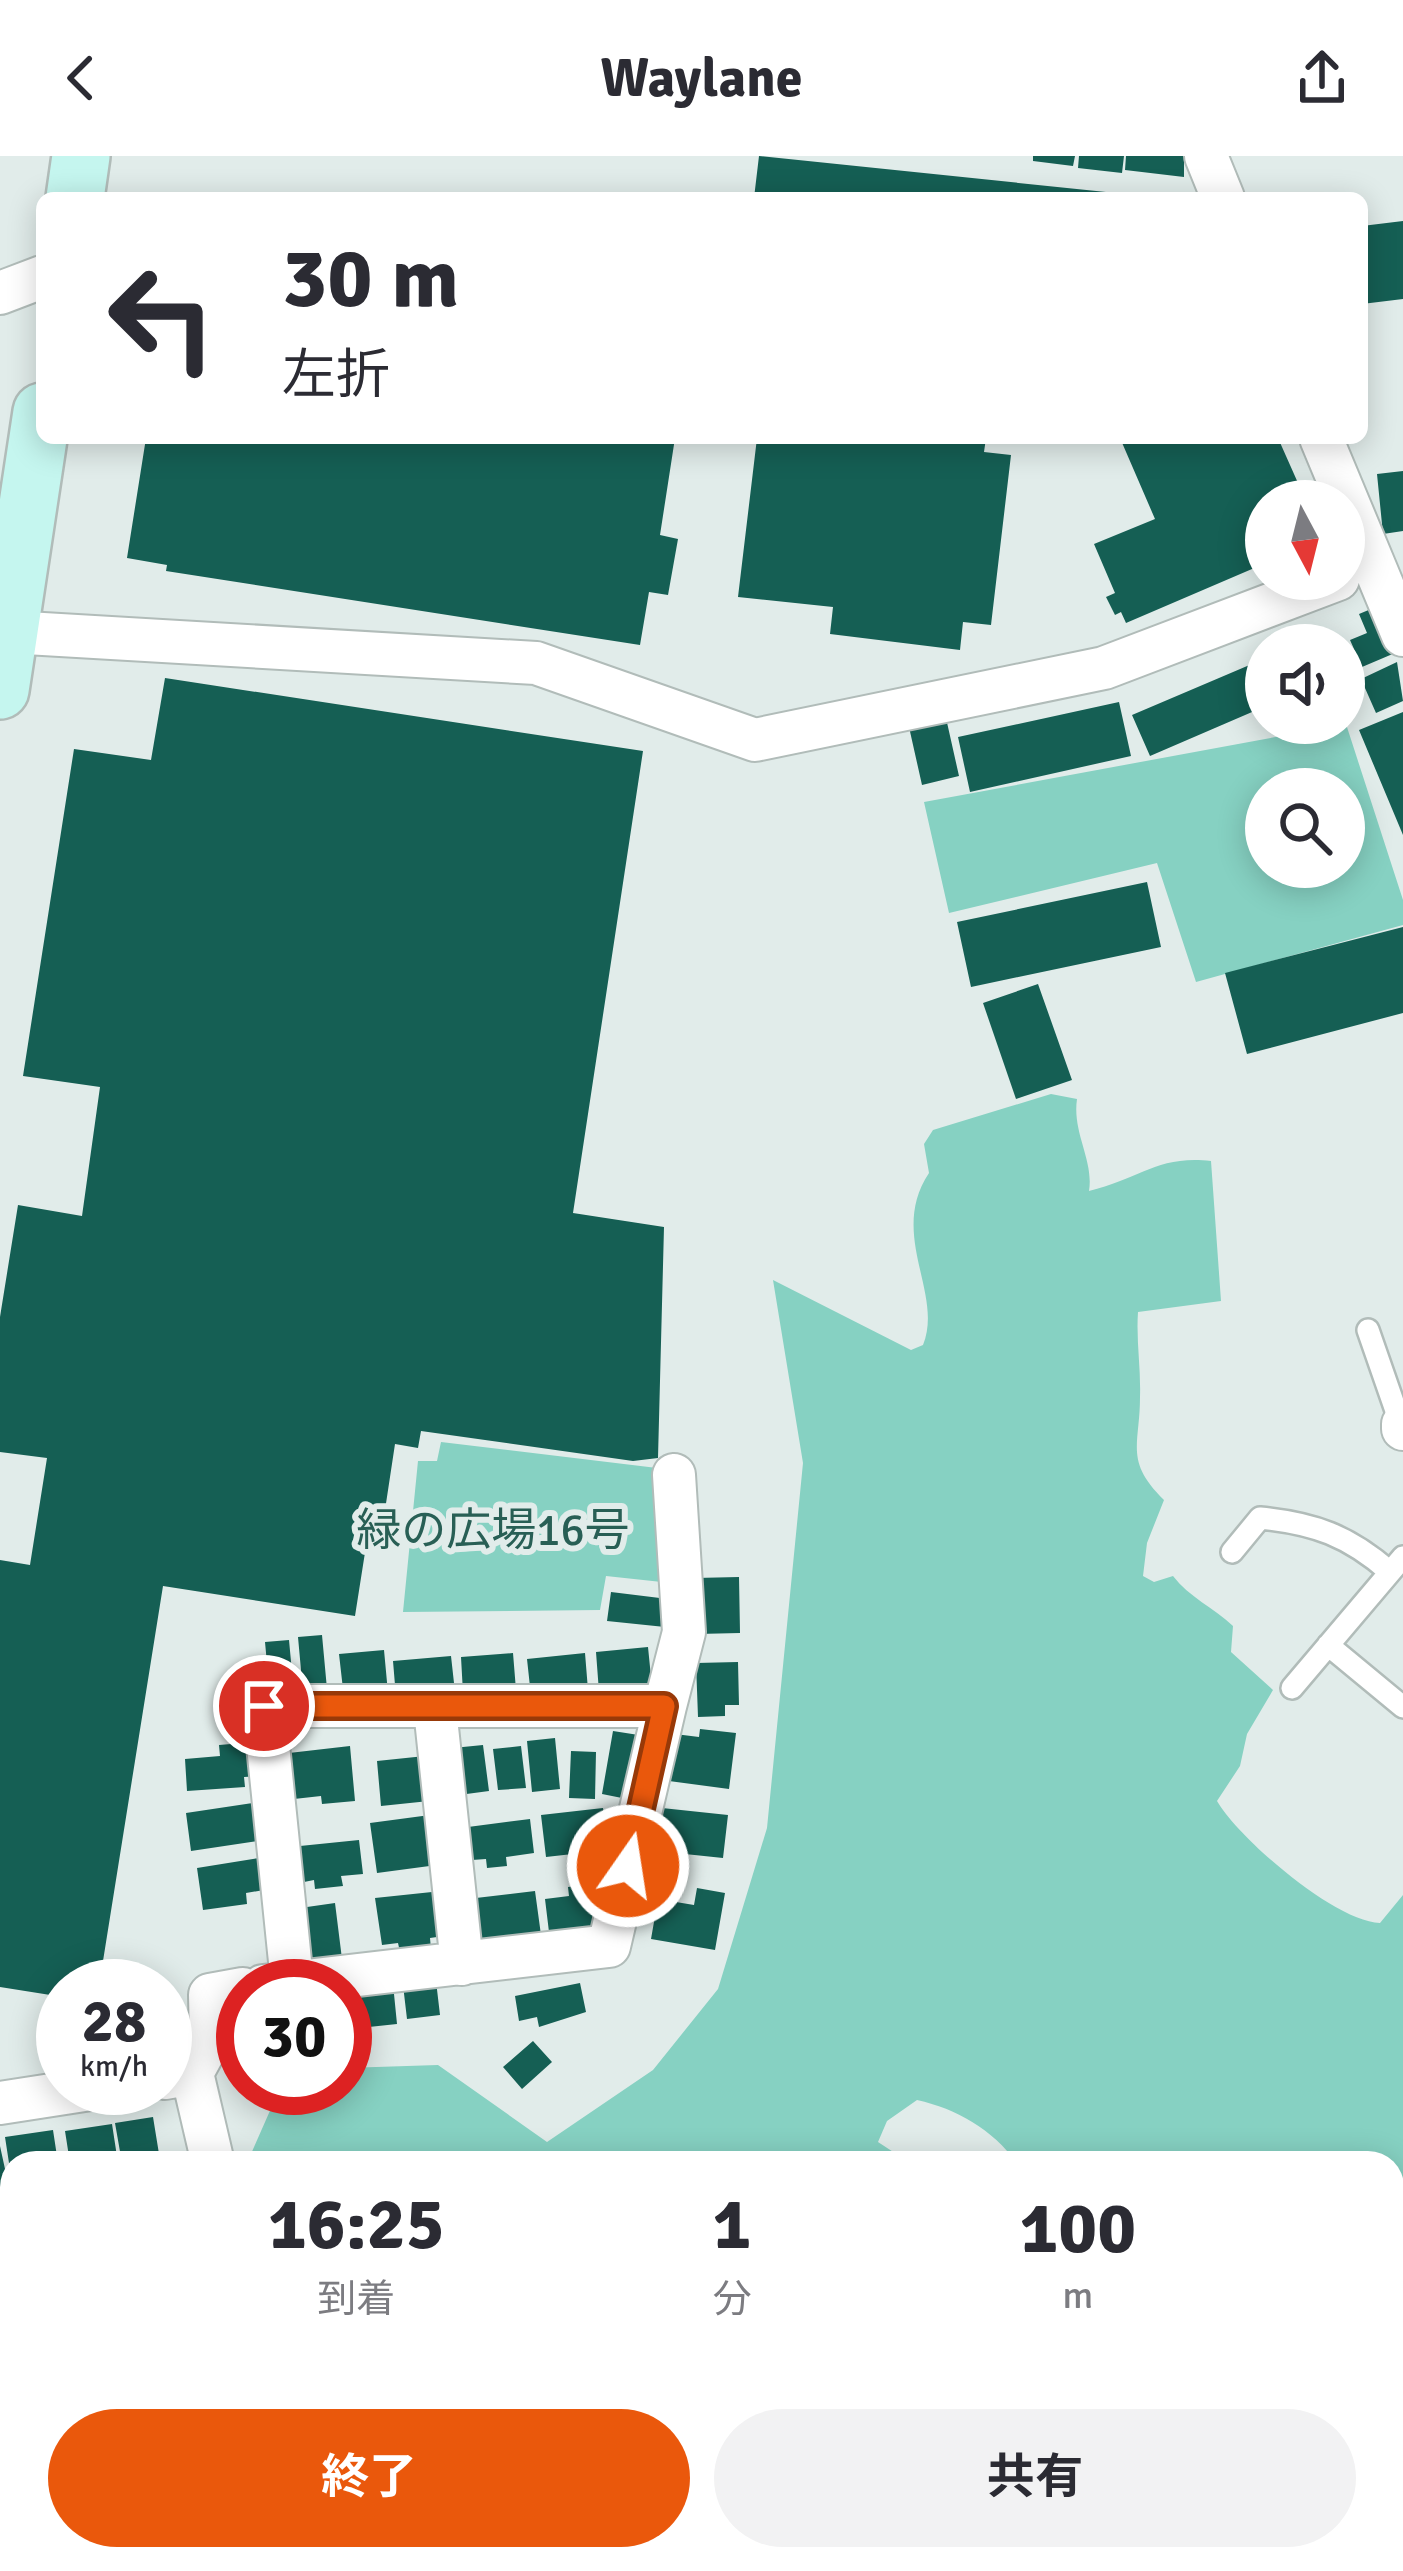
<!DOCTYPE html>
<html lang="ja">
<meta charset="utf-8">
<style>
:root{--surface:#fff;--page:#f2f2f3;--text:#2b2b33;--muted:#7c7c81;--accent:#ea580c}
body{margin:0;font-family:Signika,"Noto Sans JP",sans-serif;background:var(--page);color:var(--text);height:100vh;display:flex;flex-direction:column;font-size:45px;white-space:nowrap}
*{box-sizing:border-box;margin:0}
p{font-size:39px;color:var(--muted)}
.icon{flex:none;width:66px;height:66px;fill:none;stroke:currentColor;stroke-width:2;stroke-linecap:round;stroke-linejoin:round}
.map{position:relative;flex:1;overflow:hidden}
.side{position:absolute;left:0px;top:1995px;width:1404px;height:420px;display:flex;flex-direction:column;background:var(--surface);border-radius:36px 36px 0 0;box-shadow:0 6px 30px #0003}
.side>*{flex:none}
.guide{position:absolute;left:36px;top:36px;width:1332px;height:252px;border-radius:18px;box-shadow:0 6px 30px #0003;background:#fff;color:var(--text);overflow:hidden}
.needle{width:78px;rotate:173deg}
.controls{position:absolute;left:1245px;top:324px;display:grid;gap:24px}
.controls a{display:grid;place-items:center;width:120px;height:120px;border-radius:50%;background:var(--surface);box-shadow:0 6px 30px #0003;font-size:60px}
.speed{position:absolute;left:36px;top:1803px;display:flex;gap:24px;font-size:60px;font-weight:700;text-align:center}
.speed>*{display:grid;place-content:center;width:156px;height:156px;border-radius:50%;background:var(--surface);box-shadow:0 6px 30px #0003;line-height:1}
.speed small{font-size:30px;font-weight:400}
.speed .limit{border:18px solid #d22;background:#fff;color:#111}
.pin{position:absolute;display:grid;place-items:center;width:102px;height:102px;color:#fff;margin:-51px;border:6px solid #fff;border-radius:50%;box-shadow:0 3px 12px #0007}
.me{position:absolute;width:132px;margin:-66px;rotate:13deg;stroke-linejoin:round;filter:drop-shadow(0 0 9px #0008)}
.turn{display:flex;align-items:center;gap:42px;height:252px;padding:0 48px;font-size:54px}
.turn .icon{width:156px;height:156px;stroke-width:2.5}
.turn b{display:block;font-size:84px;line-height:102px}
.eta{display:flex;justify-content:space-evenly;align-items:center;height:204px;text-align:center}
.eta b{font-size:72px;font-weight:700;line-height:84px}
.cta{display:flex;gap:24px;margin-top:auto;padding:24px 48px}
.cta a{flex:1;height:138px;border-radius:72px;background:var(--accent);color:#fff;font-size:48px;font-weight:700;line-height:138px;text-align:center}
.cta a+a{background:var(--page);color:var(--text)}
header{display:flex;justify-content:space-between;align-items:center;height:156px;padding:0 48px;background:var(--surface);font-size:54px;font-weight:700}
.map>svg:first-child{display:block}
.green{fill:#86d1c2;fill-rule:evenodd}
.building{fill:#155f54}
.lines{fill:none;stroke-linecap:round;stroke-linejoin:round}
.lane-casing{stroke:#b1bcb9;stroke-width:26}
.street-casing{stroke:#b1bcb9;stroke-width:46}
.secondary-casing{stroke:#b1bcb9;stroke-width:62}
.highway-casing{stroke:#c5c6c6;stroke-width:70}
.lane{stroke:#fff;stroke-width:21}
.street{stroke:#fff;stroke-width:42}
.secondary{stroke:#c5f6ef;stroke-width:57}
.highway{stroke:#3ee2c9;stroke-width:66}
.route-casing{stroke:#983908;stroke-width:30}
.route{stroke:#ea580c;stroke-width:21}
.labels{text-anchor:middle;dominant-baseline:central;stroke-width:12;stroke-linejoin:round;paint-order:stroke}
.park-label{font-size:45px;fill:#285f55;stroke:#e1ecea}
</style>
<header><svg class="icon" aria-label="back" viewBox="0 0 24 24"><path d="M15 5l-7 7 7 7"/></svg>Waylane<svg class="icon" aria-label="share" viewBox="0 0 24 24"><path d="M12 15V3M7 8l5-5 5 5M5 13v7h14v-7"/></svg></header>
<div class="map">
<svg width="1403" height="2415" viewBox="0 0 1403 2415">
<rect width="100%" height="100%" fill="#e1ecea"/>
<!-- green -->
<path class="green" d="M1346,568l57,176v25l-207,57 -39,-119 -208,50 -25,-111zM1266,633h78v78h-78z
M1051,938l26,5c-5,34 17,61 12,92 51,-12 68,-36 122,-30l10,140 -83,11c-2,29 3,56 2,85 0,48 -16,64 24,103l-17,43 -4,33 11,6 19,-6c16,21 41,32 60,50l-2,26 42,38 -26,44 -7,32 -23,35c23,39 119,121 163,122l23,-28v361l-11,-3v-90h-375c-25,-34 -60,-54 -100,-63l-30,21 -9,21 32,21h-663l33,-75h65v-20l93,-3 109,77 106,-72 65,-81 49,-161 36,-365 -30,-183 138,70 12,-5c21,-52 -35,-110 6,-172l-5,-29 9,-14z
M441,1286l216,26 14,115 -65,-7 -6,34 -197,2 15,-151h19z
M12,2380v23h474l-11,12h-475v-23z"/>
<!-- building -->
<path class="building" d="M759,0l376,39v3h-381z
M1033,0h42l-2,10 -40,-5z
M1079,0h45l-2,17 -44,-5z
M1126,0h58v21l-59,-7z
M1403,65v78l-41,5v-78z
M146,282h529l-15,97 18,4 -10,56 -19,-3 -9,53 -474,-74 1,-6 -40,-7z
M757,282h229l-2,14 27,3 -20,170 -28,-3 -3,28 -130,-16 3,-27 -95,-10z
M1120,282h158l28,63h-40v62l-140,60 -5,-11 -6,3 -9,-18 9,-4 -21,-49 61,-25z
M1403,315v60l-20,3 -6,-60z
M1383,448l19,46 -40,17 -12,-27 17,-7 -8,-19z
M1266,502v48l-116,50 -18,-41z
M1397,506l6,39 -27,12 -15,-34z
M165,522l478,73 -70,462 91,14 -6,231 -25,3 -212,-30 -3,17 -23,-4 -10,66 -13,-2 -17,108 -192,-30 -64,400h-36v11l-63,-10v-427l30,5 17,-107 -47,-6v-135l18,-112 64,11 18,-129 -77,-11 51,-327 77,11z
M1119,546l12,54 -161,36 -12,-55z
M1403,556v123l-44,-105z
M946,562l13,58 -37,9 -13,-58z
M1147,726l14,65 -190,40 -14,-65z
M1403,771v86l-156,41 -22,-81z
M1038,828l34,96 -56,19 -33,-96z
M739,1421l1,56 -43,1 -2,-56z
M611,1436l57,7 -3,28 -58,-6z
M322,1479l5,54 -24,3 -5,-55z
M289,1484l5,54 -24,2 -5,-54z
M648,1491l4,40 -53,5 -3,-40z
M384,1494l4,43 -44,5 -5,-44z
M513,1497l3,37 -53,3 -2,-36z
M585,1497l3,37 -57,6 -4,-37z
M451,1500l4,36 -59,5 -3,-36z
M738,1506l1,43h-14v11l-27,1 -2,-54z
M700,1573l36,4 -7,56 -60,-8 6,-47 24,3z
M613,1575l32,5 -13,64 -30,-6z
M555,1582l5,51 -28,3 -5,-51z
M255,1586l3,34 -14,1 1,10 -58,4 -2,-32 35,-3 -1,-11z
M483,1589l6,46 -30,4 -6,-47z
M350,1590l5,55 -33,3 -1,-8 -27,3 -5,-46z
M521,1590l5,42 -28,2 -5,-41z
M571,1595l25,1 -1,47 -26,-1z
M425,1600l4,45 -48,5 -4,-45z
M259,1646l5,38 -73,11 -5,-38z
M603,1652l5,42 -62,7 -5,-42z
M662,1652l66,7 -5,43 -57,-6 1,-16h-8z
M430,1659l7,50 -60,8 -7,-50z
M530,1663l4,34 -28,4 1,9 -20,2 -1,-9 -14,1 -4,-33z
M359,1684l4,34 -22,2 2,10 -28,3 -1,-9 -10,2 -4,-36z
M259,1702l5,32 -18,3 1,11 -44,6 -6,-42z
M607,1726l-9,45 -49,5 -4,-33 24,-3 -1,-9z
M697,1732l28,5 -10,57 -64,-11 7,-40 36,6z
M535,1735l6,44 -59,7 -6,-44z
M432,1736l5,45 -7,1 1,11 -31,3 -2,-9 -16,2 -7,-47z
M335,1747l7,56 -35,4 -7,-55z
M436,1825l4,34 -33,4 -4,-34z
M580,1827l6,29 -47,15 -2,-10 -18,4 -4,-25z
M393,1828l4,40 -47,5 -5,-40z
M243,1868v27l-7,1 -6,-25z
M533,1885l19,21 -30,27 -19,-22z
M153,1961l7,43 -38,3 -7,-40z
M112,1968l6,39h-48l-5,-32z
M53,1974l5,33h-49l-4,-26z
M0,1990l10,46 -10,2z
M12,2047v46l-12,2v-46z
M12,2102v27l-12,2v-27z
M1392,2118l11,11 -11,19z
M12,2148v45l-8,1 -4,-44z
M1398,2223l5,9v42l-11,-11v-34z
M5,2227l5,33 -10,1v-33z
M483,2403h79l10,12h-87z"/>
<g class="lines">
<!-- lane casing -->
<g class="lane-casing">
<path id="lane" d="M1368,1174l33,95
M1232,1396l28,-34c54,5 89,18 130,54
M1328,1489l75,62
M1292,1532l111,-131"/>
</g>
<!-- street casing -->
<g class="street-casing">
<path id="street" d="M1206,0l17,42
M0,137l42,-16
M1321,282l82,197
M9,476l527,31 219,77 349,-72 234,-89
M1403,1268v5
M665,1550l19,-74 -10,-157
M435,1553l27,255
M263,1830l346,-40 56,-240h-401l28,275
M192,1917l21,90
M165,1922l27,-5 19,-35 -1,-43 33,-6
M0,1947l97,-15
M1392,2171l11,-11
M0,2283l7,-1 5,29
M1392,2368l11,-1"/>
</g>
<!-- secondary casing -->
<g class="secondary-casing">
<path id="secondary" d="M75,42l6,-42
M0,534l42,-278"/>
</g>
<!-- highway casing -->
<g class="highway-casing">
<path id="highway" d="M1237,2415l166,-13"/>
</g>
<!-- lane -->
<use href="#lane" class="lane"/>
<!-- street -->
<use href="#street" class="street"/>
<!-- secondary -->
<use href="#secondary" class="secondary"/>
<!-- highway -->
<use href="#highway" class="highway"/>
</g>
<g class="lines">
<!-- route casing -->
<g class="route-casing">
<path id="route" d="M264,1550h400l-36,160"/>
</g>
<!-- route -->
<use href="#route" class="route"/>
</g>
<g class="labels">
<!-- park labels -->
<g class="park-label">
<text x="493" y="1374">緑の広場16号</text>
</g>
</g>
</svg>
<div class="controls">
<a><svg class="needle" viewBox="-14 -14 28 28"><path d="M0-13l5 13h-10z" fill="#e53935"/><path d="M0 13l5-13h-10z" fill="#7c7c81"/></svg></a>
<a><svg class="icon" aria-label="sound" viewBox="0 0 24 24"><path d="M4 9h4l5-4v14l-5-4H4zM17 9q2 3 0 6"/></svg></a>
<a><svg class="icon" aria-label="search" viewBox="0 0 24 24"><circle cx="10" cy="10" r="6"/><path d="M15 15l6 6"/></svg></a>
</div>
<div class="speed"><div>28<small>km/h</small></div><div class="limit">30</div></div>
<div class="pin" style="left:264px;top:1550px;background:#d93025"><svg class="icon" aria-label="arrive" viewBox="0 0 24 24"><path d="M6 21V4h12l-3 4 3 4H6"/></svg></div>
<svg class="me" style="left:628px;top:1710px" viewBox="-20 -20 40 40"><circle r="17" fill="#ea580c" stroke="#fff" stroke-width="3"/><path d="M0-11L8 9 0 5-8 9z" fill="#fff"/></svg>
<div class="guide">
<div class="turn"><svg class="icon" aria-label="left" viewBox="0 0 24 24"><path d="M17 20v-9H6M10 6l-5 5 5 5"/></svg><div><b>30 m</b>左折</div></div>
</div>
<section class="side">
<div class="eta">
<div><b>16:25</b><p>到着</p></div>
<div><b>1</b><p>分</p></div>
<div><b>100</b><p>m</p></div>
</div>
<div class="cta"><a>終了</a><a>共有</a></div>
</section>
</div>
